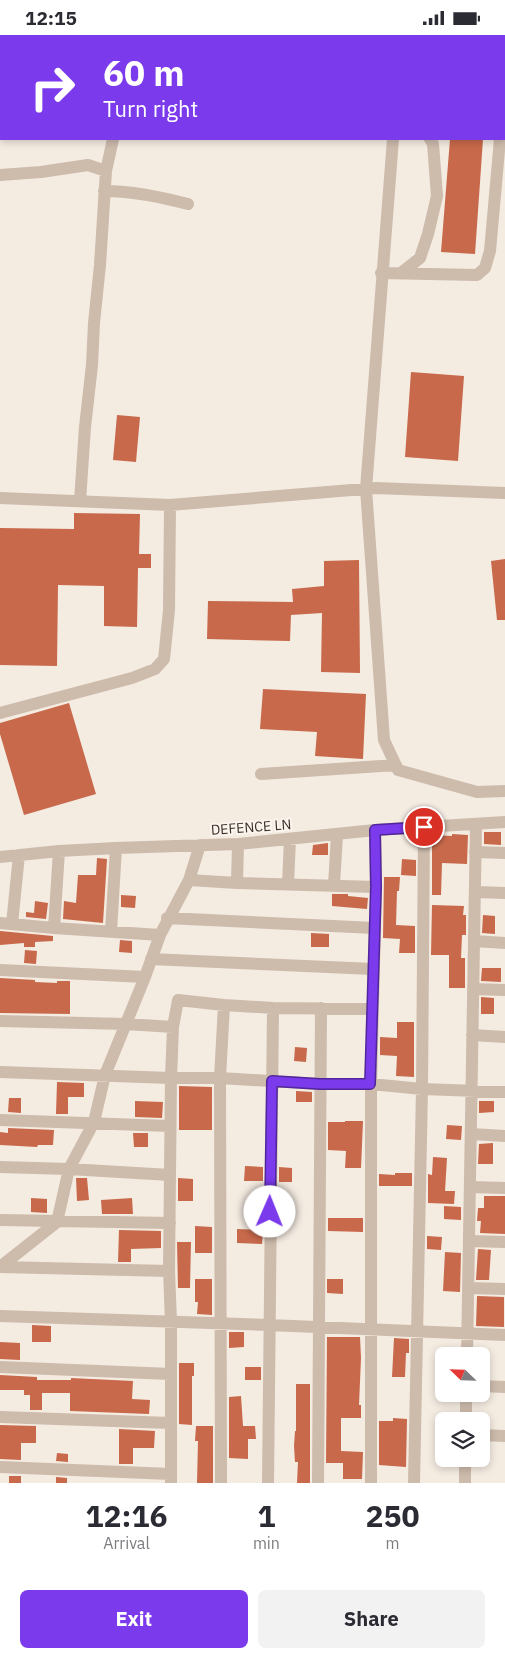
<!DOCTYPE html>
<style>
:root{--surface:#fff;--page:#f2f2f3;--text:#2b2b33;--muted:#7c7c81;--accent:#7c3aed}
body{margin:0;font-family:"IBM Plex Sans",sans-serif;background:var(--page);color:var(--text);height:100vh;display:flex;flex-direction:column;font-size:19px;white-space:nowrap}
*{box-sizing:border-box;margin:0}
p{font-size:16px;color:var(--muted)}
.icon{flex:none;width:28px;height:28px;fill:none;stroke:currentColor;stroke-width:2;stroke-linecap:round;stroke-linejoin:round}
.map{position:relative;height:1448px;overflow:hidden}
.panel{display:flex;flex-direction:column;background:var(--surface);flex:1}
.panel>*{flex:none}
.guide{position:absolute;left:0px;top:0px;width:505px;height:105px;box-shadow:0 2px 8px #0003;background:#7c3aed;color:#fff;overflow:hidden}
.needle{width:32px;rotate:293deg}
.tools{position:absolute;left:435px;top:1312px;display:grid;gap:10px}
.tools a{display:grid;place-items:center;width:55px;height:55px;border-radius:8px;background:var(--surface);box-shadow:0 2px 8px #0003;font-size:25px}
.pin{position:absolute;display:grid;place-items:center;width:42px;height:42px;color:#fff;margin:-21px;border:2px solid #fff;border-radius:50%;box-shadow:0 1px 5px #0007}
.me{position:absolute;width:55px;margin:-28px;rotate:1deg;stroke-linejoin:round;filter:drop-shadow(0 0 4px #0008)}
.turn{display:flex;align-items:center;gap:18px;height:105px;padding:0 20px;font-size:22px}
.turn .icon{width:65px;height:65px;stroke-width:2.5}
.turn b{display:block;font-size:35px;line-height:42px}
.eta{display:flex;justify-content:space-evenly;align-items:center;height:85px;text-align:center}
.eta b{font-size:30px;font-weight:800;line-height:35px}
.action{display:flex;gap:10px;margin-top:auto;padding:10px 20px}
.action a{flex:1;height:58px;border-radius:8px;background:var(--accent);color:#fff;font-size:20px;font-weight:800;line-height:58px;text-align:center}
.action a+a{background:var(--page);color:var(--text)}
.status{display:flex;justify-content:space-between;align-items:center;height:35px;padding:0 25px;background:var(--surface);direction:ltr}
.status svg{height:14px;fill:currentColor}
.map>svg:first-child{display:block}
.building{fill:#c8694b}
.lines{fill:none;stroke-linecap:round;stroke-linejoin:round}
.minor{stroke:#cdbbac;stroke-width:12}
.route-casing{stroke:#51269a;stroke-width:12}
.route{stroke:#7c3aed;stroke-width:9}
.labels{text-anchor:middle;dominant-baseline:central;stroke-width:4;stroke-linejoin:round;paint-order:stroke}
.street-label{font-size:14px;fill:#3b302b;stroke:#fbf5ee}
</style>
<div class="status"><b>12:15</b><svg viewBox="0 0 49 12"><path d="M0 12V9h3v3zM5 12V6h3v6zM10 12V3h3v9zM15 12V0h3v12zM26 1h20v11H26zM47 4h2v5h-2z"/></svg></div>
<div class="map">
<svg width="505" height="1448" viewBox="0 0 505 1448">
<rect width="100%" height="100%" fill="#f4ebe1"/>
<!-- building -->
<path class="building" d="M450,104h33l-8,115 -34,-2z
M411,337l53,4 -6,85 -53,-4z
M117,380l23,2 -4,45 -23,-2z
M74,478l66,1 -1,40h12v14h-13l-1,59 -33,-1v-40l-46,-1 -1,81 -57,-1v-137l74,1z
M505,524v61h-8l-6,-59z
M359,525l1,113 -39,-1 1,-59 -31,2 -1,26 -83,-2 1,-38 85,1 -1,-13 32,-3v-25z
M263,654l103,5 -3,65 -48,-3 2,-24 -57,-3z
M69,668l27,91 -72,21 -24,-81v-11z
M484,797h17v13l-17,-1z
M452,799l16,1 -1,29 -25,-1 -1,32h-9v-60l20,1z
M328,808v12h-16l1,-10z
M97,823l10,1 -4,64 -40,-4 1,-18 12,2 2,-28h18z
M402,824l14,1v16l-15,-1z
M384,842h16l-1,14h-2l-1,34 19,1v27h-16l1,-14 -17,-1z
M332,859h16v2l20,2 -1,11 -35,-3z
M121,860l15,1 -1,12 -14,-1z
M35,866l13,2 -2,16 -20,-2v-5l8,1z
M432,870l32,1 -1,9h3v20h-4l-1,23h4v30h-16v-33h-18z
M483,880l12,1v18l-13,-1z
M0,896l53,5v5l-18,1v5h-11v-4l-24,2z
M311,898l18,1v13h-18z
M120,905l12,1v12l-13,-1z
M25,915l12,1 -1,13 -12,-1z
M482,933h19v14l-20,-1z
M0,943l35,2v2l22,1v-2h13v33l-70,-1z
M481,962l13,1v16h-13z
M397,987h17v55l-18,-1 1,-20 -17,-1v-18l17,1z
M295,1012l12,1 -1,14 -12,-1z
M57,1047l27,1v14h-16v17h-12z
M179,1051l33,1v43h-33z
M296,1056l16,1v10h-16z
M9,1063h12v15l-13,-1z
M135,1066l28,1 -1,16 -27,-1z
M479,1066h15v11l-15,1z
M345,1086h18l-2,47h-16l1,-17 -18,-1v-28h17z
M447,1090l15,1 -1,14 -15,-1z
M8,1093l46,2 -1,15h-15l-1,2 -37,-2v-13l8,1z
M133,1098h15v14h-14z
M493,1108v21h-15l1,-20z
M433,1122l14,1 -2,33h10l-1,13 -26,-1v-29l4,1z
M245,1131l18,1v14h-19z
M279,1132l13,1v14h-13z
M395,1138h17v13h-33v-12l16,1z
M76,1143h11l2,22 -12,1z
M178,1143l15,1v22h-15z
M484,1161h21v38l-25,-1 1,-12h-4l1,-13h6z
M31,1163l16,1v14l-16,-1z
M132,1163l1,16h-31l-1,-14z
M444,1171l17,1v13l-17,-1z
M328,1183h35v14l-35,-1z
M195,1191l17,1v26h-17z
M237,1194l26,1 -1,14 -25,-1z
M119,1195l42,1v17l-30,1v13h-13z
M427,1201l15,1 -1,13 -14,-1z
M177,1207h14l-1,46h-12z
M478,1214l13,1 -2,30h-13z
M445,1217l16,1 -1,39 -17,-1z
M195,1244h17v36l-15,-1 1,-12h-3z
M327,1244h16v15l-16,-1z
M477,1261l27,1v30l-28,-1z
M32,1290l19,1v16h-19z
M229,1297h15v15l-15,1z
M327,1302h33l1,21 -2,47h2v13h-20v33l22,1 -1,27h-19v-16h-17z
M394,1303l15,1v14h-3l-1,24h-13z
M0,1307l20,1v17l-20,-1z
M179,1328h15v13h-2v49l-13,-1z
M245,1332h16v13h-16z
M0,1340l37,2v3h34v-2l62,3 -1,18 18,1 -1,14 -79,-3v-18h-28v17h-12v-15h-6v-5h-24z
M296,1349h14v99h-13l1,-21h-3l-1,-16 1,-15h1z
M241,1361l2,30h12l1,13h-8v20l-19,-1v-61z
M393,1383l14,1 -1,48 -27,-2v-44h14z
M0,1390l36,1v17h-15v17l-21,-1z
M196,1391h17v57h-16l1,-42h-3z
M119,1394l36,2 -1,17h-21v16h-14z
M57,1418l11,1v8l-12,-1z
M9,1441h12v7h-12z
M56,1442l11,1v5h-11z"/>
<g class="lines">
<!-- minor -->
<path class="minor" d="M55,1v-1
M402,1v-1
M0,35h1
M504,78l1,1
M393,104l-27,350 18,251 14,30 79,22 28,-1
M0,140l41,-3 47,-7 18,6
M104,156c29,0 56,6 84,13
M381,238l96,2 8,-7 5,-17 10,-112
M401,238l19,-15 8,-24 9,-38 -4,-52 -3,-5
M0,463l170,7 206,-17 129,5
M80,466l5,-74 7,-62 2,-42 6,-58 6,-94 7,-32
M0,678l132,-35 23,-9 9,-10 5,-49 1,-105
M261,739l135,-9
M475,817l30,1
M0,822l59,-6 57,-3 122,-4 137,-14 130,-8
M189,845l48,3 139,4
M237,848l1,-39
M288,849l2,-45
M334,850l3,-50
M475,857l30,1
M167,883l207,10
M0,888l54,5 106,7
M12,889l7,-69
M54,893l5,-77
M111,896l5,-83
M474,906l31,2
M151,924l222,10
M0,935l145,7
M473,954l32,1
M0,986l126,3 47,3
M472,1000l33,2
M0,1037l171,6 2,-51 5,-27 46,5 49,3 100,1
M0,1085l170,6
M471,1099l34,2
M0,1132l69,2 101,6
M470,1152l35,1
M0,1185l170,3
M469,1206l36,1
M0,1232l57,-45 12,-53 25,-47 11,-47 40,-98 15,-42 29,-55 11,-35
M0,1232l169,4
M468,1253l37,1
M0,1281l269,9 236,10
M467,1321l9,-532
M0,1332l171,7
M481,1351l24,1
M0,1382l171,6
M466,1386v-27
M481,1400l24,1
M0,1432l171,7
M171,1448v-161l-2,-51 2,-193h49l100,6h51l51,5 83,3
M221,1448l-1,-405 4,-73
M268,1448l5,-475
M318,1448l3,-475
M371,1448v-399l5,-197 -1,-57
M414,1448l8,-394 2,-262
M465,1448v-24"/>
</g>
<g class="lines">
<!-- route casing -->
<g class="route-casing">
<path id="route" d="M270,1177l2,-131 48,3h50l6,-197 -1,-57 49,-3"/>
</g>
<!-- route -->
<use href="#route" class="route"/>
</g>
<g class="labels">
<!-- street labels -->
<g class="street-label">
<text transform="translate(251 792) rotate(-4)">DEFENCE LN</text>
</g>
</g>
</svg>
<div class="tools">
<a><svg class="needle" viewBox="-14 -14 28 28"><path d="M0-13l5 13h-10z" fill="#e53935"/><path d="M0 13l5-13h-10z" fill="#7c7c81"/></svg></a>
<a><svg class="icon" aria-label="layers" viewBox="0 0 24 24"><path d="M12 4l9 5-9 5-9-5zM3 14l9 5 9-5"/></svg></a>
</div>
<div class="pin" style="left:424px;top:792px;background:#d93025"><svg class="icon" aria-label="arrive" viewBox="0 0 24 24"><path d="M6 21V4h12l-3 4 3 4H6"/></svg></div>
<svg class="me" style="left:270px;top:1177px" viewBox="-20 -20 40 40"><circle r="19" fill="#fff"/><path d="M0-13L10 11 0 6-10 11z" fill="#7c3aed"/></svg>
<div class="guide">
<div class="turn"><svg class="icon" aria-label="right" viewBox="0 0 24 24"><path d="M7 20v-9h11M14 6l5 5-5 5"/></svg><div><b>60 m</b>Turn right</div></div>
</div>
</div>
<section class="panel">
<div class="eta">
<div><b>12:16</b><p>Arrival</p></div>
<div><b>1</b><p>min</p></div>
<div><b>250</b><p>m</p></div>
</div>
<div class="action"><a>Exit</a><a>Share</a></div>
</section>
